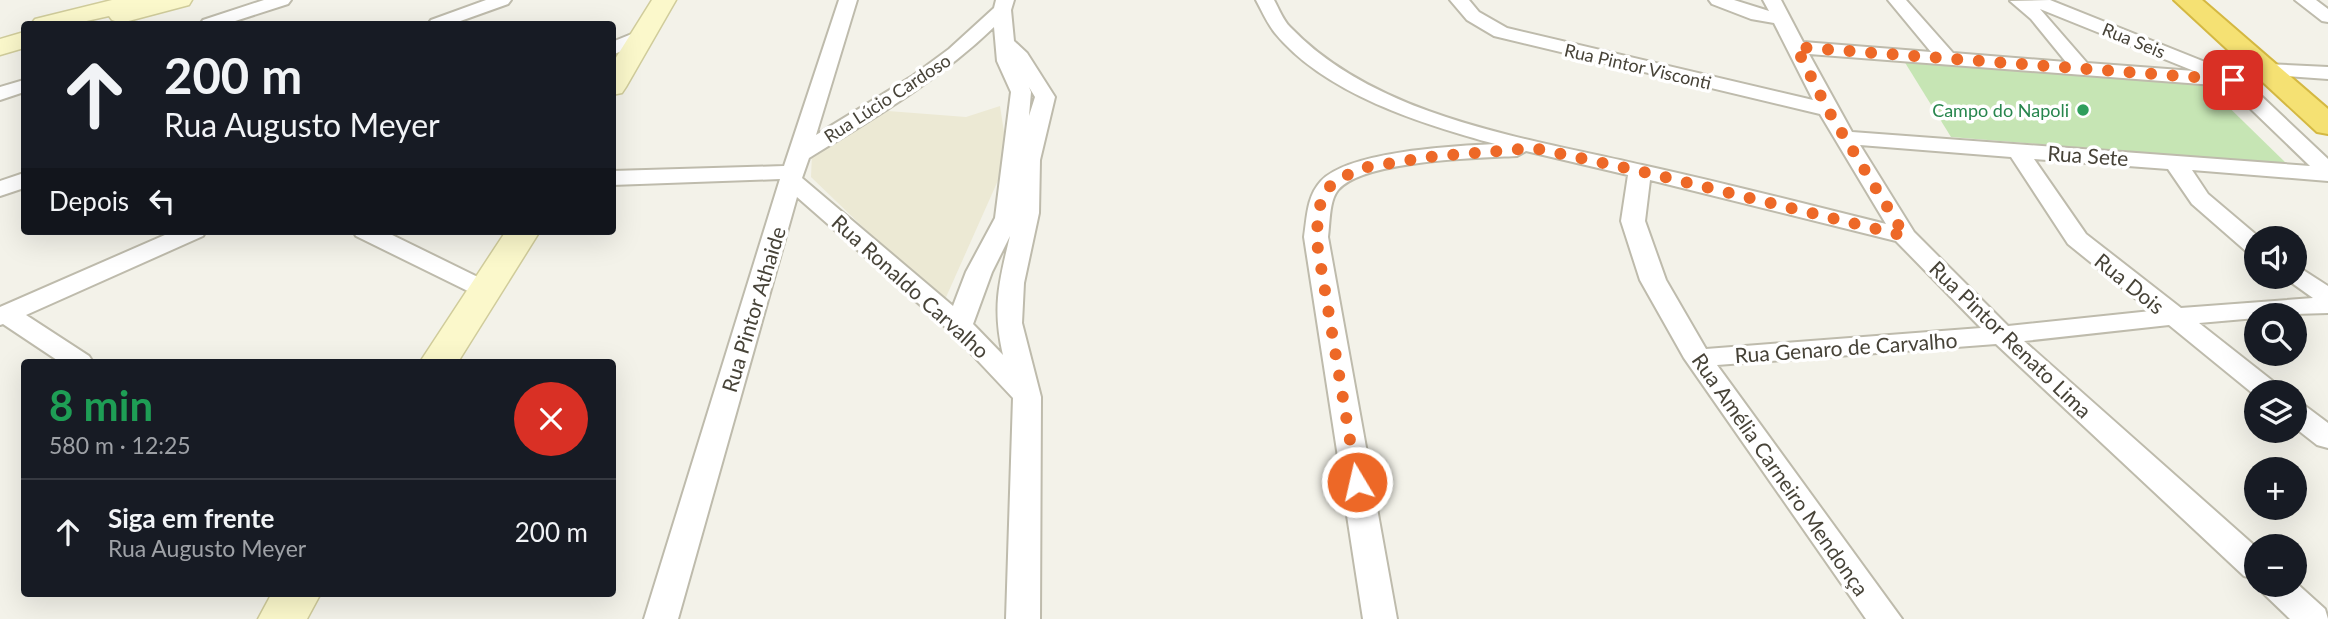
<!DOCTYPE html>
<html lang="pt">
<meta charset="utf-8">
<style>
:root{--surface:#171b24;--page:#20242c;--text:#f1f3f6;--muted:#9ea1a6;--line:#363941}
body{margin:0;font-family:Lato,sans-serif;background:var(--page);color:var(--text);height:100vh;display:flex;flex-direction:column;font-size:26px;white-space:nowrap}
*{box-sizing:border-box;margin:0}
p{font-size:23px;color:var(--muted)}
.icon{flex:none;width:38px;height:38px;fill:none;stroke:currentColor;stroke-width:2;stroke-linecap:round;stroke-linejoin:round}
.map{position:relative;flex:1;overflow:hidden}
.details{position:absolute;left:21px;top:359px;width:595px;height:238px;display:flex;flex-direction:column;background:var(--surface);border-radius:7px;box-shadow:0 7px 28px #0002}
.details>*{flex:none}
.top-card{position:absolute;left:21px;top:21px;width:595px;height:214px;border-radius:7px;box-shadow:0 7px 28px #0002;background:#171b24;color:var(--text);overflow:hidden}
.buttons{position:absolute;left:2244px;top:226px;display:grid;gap:14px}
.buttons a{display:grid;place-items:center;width:63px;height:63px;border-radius:50%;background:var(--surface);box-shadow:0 7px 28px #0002;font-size:35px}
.pin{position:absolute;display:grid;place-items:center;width:60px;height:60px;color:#fff;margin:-30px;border-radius:14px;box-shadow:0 4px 10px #0006}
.me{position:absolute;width:77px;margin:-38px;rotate:351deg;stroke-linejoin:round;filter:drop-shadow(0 0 5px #0008)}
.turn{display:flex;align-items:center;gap:24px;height:147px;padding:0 28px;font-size:32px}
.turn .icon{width:91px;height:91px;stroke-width:2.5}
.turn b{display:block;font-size:49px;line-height:60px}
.then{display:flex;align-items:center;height:66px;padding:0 28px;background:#0003;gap:14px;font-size:26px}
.round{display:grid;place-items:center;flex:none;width:74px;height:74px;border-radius:37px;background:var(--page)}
.overview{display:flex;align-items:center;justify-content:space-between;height:119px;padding:0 28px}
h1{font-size:42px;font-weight:700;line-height:52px;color:#1e9e55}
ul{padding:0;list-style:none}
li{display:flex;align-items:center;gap:21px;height:105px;padding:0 28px;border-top:2px solid var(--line)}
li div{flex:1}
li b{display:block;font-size:26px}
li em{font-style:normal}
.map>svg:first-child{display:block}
.education{fill:#ece9d4}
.green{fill:#c6e5b4}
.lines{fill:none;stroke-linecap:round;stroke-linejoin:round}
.street-casing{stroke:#bebbac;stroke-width:4}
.secondary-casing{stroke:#d0cc9b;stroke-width:3}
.highway-casing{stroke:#d4b842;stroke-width:4}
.street{fill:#fff;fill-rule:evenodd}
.secondary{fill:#fbf8cb;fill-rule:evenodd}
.highway{fill:#f5e173;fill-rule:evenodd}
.route{stroke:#ed6827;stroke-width:12;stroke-dasharray:0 21.6}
.leisure-dot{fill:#2e9e5b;stroke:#fff;stroke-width:2.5}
.labels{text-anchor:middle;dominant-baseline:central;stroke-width:7;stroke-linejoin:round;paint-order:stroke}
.far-street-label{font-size:18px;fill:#474338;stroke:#fff}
.far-leisure-label{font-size:18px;fill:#27864d;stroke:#fff;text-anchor:end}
.street-label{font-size:21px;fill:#474338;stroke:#fff}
</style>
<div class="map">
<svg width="2328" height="619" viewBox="0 0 2328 619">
<rect width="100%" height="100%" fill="#f3f2e9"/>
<!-- education -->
<path class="education" d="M1000,106l8,52 -65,146 -132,-127 1,-22 76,-44 78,6z"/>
<!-- green -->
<path class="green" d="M1904,61l300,22 83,81 -336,-27z"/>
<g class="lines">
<!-- street casing -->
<g class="street-casing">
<path id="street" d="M264,0h27l-3,4 -62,20h-26l3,-4z
M486,0h25l-3,4 -56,20h-24l3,-4z
M839,0h18l-41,135 95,-58 38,-28 45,-41 2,-8h18l-3,10 3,31 13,12 28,44 -15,63 -1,53 -15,70 -2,40 19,74 -1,222h-34l7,-221 -63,-67 -153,-134 -119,422h-34l136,-440 -168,6v-14l172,-5zM994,27l3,34 14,31 -16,126 -29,54 -13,34 -151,-128 7,-20c65,-40 130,-78 185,-131zM1029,87l6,10 -6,19 2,-24zM1010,236c-11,46 -18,72 -7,119l-30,-31 19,-52z
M1256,0h18c5,9 9,20 16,27 87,91 236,111 352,138 82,18 163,39 244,59l-66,-110 -326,-78 -27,-16 -17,-20h19l10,12 28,16 306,72 -39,-77 -23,-4 -39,-15 -3,-4h25l35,11 -6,-11h18l22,42 128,10 -43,-52h18l47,53 113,9 -35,-43 -21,-18 40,-1 190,76 88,83v22l-136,-11 16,24 52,44h-4v16l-9,-2 -55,-48 -24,-35 -134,-10 52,75 95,74 132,-10 -31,-22h12v-9l9,3 25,16v27l-72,2v3l-57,5 80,63 4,6h-27v4l-87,-71 -145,16 232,206v32l-12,-3 -248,-232 -279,21 185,254h-36l-182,-261 -44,-78 -19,-59 7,-46 -102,-24 -9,5c-38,2 -154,4 -179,34 -9,11 -8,33 -10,47l69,382h-34l-59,-382c3,-20 3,-41 17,-56 28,-30 134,-35 174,-37 -73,-20 -170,-50 -220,-111 -8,-10 -13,-22 -19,-33zM2040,9l154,62 -107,-8zM1809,54l418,32 83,80 -458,-34zM1860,145l151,12 57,87 83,67 -143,15 -94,-94zM1650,180l246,61 85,87 -275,21 -40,-69 -21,-59z
M2295,0h21l12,9v13l-6,-1z
M644,29l9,6 -2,4 -39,16v-13z
M2266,64l62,3v12l-69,-5 -3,-4z
M24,80v12l-24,8v-13z
M24,173v15l-24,8v-15z
M174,231h32l-3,5 -177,79 63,41 4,6h-33l-57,-38 -3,1v-18z
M353,231h31l110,54 4,5 -4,5 -9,3 -9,-3 -120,-59z
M2294,403l10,2 24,18v25l-11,-3 -23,-18z
M2294,581l31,28 3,10h-38l-27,-26 -5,-9h36z"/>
</g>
<!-- secondary casing -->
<g class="secondary-casing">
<path id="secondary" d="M112,0h80l-3,5 -68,18 -9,-3 -3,-4 -36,8h-42l4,-5z
M652,0h24l-50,87 -4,6 -10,2v-31z
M24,32v16l-24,7v-16z
M506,231h34l-82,131h-38z
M272,593h49l-14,26h-49z"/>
</g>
<!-- highway casing -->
<g class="highway-casing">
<path id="highway" d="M2174,0h28l126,109v25l-11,-2z"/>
</g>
<!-- street -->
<use href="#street" class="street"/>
<!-- secondary -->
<use href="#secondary" class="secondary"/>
<!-- highway -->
<use href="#highway" class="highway"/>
</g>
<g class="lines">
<!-- route -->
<path class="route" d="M1357,482l-41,-245 5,-38 12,-17 29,-14 66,-11 106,-9 106,23 265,65 -77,-126 -32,-63 437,33"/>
</g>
<!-- markers -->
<circle class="leisure-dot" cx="2083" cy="110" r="7"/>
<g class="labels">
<!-- far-street labels -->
<g class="far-street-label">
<text transform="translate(2134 40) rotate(22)">Rua Seis</text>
<text transform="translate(1638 66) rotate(13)">Rua Pintor Visconti</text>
<text transform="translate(887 98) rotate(-33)">Rua Lúcio Cardoso</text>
</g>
<!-- far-leisure labels -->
<g class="far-leisure-label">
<text x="2069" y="110">Campo do Napoli</text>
</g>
<!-- street labels -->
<g class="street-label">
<text transform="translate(2088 155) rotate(4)">Rua Sete</text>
<text transform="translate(2130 283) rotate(39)">Rua Dois</text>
<text transform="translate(911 286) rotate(42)">Rua Ronaldo Carvalho</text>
<text transform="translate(753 309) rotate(-73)">Rua Pintor Athaide</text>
<text transform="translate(2011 339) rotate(44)">Rua Pintor Renato Lima</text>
<text transform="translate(1846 347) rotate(-4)">Rua Genaro de Carvalho</text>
<text transform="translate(1781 474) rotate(55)">Rua Amélia Carneiro Mendonça</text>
</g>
</g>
</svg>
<div class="buttons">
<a><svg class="icon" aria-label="sound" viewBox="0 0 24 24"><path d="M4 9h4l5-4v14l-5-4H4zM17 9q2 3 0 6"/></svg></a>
<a><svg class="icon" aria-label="search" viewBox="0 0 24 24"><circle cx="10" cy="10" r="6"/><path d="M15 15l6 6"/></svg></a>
<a><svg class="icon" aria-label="layers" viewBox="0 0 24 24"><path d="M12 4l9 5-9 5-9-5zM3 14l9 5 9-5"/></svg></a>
<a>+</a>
<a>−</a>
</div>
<div class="pin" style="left:2233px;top:80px;background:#d93025"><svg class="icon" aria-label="arrive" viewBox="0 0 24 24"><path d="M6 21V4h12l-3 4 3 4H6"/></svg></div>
<svg class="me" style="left:1357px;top:482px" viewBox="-20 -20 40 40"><circle r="17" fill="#ed6827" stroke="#fff" stroke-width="3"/><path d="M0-11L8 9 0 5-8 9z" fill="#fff"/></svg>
<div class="top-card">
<div class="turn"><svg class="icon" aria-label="ahead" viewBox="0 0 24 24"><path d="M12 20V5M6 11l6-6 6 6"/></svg><div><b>200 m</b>Rua Augusto Meyer</div></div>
<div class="then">Depois<svg class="icon" aria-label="left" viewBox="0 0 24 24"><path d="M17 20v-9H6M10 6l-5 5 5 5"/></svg></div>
</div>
<section class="details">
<div class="overview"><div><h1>8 min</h1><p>580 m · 12:25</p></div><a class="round" style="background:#d93025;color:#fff"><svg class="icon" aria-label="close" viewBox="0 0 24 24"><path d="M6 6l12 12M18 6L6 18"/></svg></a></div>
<ul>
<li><svg class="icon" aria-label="ahead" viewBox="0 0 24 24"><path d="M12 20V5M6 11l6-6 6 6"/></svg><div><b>Siga em frente</b><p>Rua Augusto Meyer</p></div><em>200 m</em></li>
</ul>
</section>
</div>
